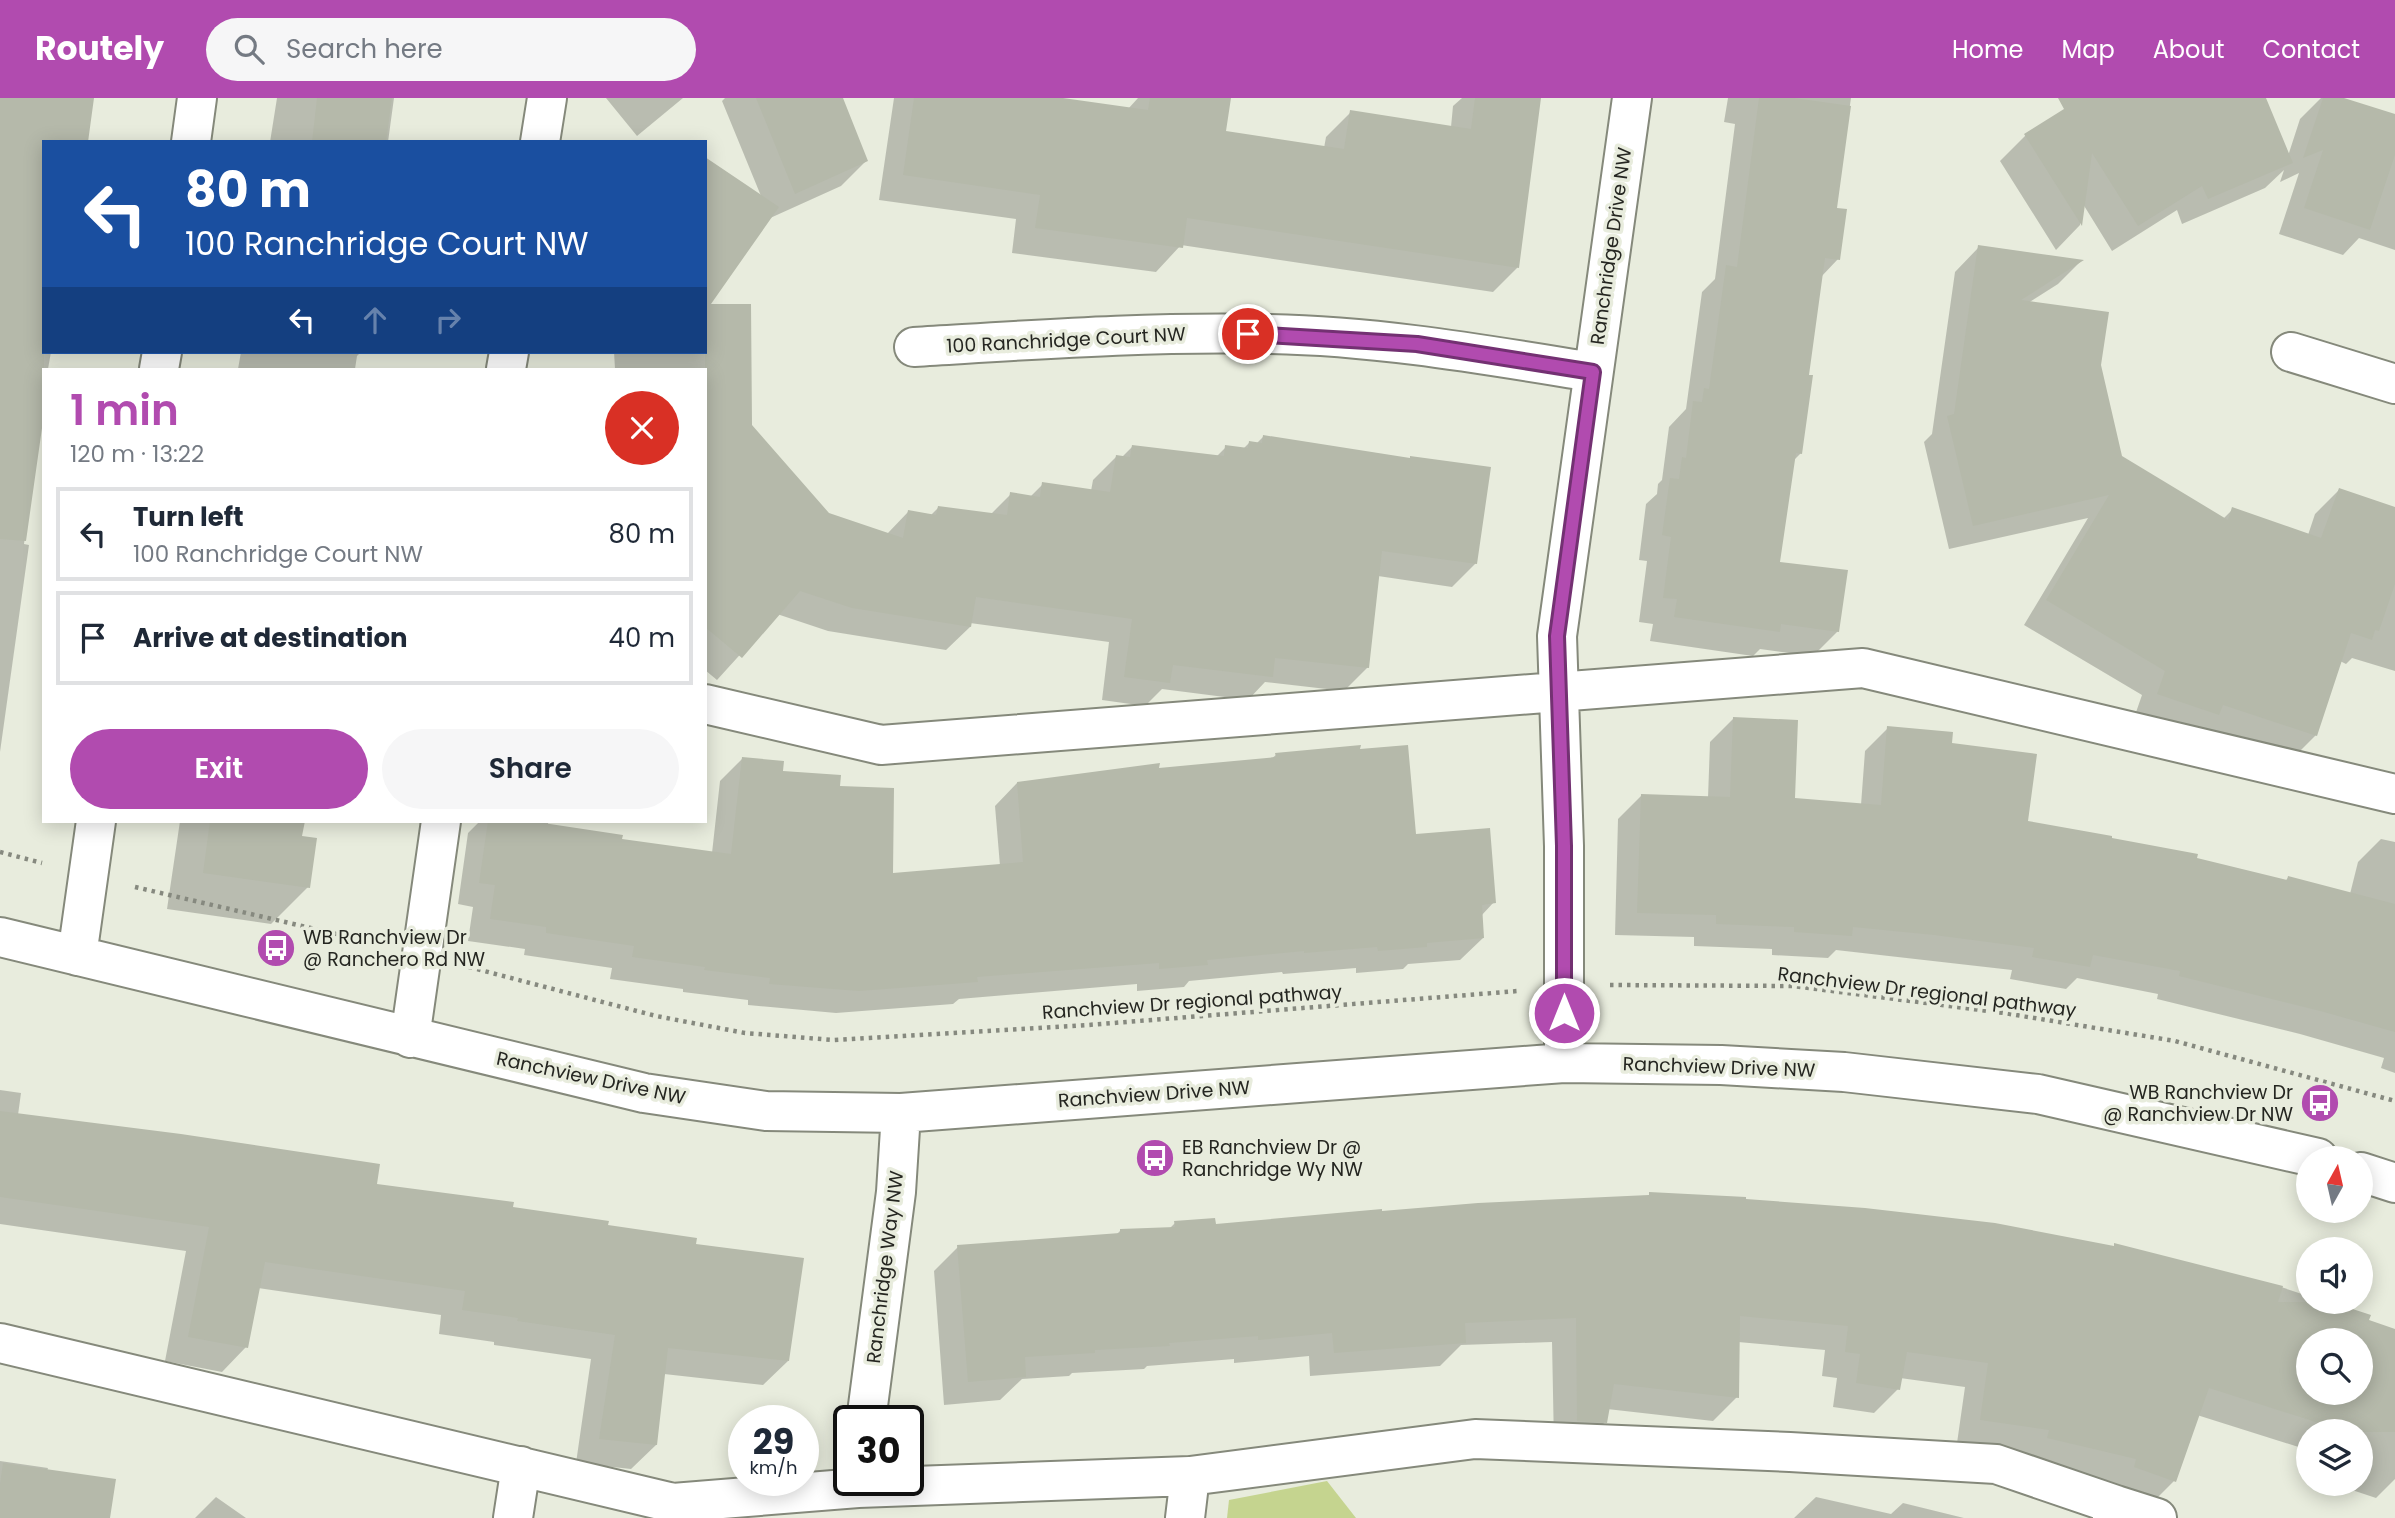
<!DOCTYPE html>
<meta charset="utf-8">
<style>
:root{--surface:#fff;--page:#f6f6f7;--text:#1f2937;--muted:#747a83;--line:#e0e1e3;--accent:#b14baf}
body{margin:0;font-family:Poppins,sans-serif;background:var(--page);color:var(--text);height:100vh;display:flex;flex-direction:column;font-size:26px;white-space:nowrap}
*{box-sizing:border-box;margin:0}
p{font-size:23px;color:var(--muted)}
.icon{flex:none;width:38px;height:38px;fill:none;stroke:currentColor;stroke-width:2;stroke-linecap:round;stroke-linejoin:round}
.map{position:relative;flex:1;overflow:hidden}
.panel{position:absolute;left:42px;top:270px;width:665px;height:455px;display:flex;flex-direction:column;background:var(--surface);border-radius:0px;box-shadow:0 4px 18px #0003}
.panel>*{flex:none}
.top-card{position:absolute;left:42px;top:42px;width:665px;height:214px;border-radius:0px;box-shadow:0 4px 18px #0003;background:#1a4fa0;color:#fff;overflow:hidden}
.needle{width:46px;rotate:8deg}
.controls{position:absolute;left:2296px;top:1048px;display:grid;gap:14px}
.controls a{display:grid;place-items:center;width:77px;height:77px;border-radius:50%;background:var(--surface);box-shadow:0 4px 18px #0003;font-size:35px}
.speed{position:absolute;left:728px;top:1307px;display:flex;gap:14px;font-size:35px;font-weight:700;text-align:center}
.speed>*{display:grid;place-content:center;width:91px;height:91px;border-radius:50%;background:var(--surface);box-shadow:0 4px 18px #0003;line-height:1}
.speed small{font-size:18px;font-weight:400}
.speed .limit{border:4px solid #111;border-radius:10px;background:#fff;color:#111}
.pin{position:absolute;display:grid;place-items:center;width:60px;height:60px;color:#fff;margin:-30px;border:4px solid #fff;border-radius:50%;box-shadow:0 2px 7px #0007}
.me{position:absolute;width:77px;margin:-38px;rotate:0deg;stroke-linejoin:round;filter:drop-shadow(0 0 5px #0008)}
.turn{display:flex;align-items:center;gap:24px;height:147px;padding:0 28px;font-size:32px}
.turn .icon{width:91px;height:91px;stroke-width:2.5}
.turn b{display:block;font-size:49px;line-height:60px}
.lanes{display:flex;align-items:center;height:66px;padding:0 28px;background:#0003;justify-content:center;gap:35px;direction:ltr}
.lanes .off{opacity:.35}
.round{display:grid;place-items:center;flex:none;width:74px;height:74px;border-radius:37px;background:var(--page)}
.head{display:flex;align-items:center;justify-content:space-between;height:119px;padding:0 28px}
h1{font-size:42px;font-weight:600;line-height:52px;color:var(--accent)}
.button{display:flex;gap:14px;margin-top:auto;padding:14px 28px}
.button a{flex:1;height:80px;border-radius:42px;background:var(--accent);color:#fff;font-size:28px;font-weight:600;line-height:80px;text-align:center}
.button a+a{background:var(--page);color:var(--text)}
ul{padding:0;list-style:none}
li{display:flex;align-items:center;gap:21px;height:94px;margin:0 14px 10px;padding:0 14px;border:4px solid var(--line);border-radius:0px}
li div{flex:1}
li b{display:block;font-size:26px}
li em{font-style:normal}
header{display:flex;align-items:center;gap:42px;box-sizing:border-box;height:98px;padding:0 35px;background:var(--accent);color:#fff}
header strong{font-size:33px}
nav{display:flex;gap:38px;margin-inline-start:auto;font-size:24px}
.search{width:490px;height:63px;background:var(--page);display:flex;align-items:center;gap:18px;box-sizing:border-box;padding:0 24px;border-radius:38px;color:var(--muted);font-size:26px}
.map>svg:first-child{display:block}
.green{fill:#c5d48f}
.shadow{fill:#0003;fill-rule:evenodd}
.building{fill:#b5b9aa;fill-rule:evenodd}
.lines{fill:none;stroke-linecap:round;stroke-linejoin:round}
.minor-casing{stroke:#85897b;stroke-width:42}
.path{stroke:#86897f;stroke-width:4.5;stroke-dasharray:3.5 5;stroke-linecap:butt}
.minor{stroke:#fff;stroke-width:38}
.route-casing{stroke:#733172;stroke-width:18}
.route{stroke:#b14baf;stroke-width:12}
.labels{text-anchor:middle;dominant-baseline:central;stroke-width:7;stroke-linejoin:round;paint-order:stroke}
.street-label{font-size:19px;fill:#252621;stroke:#e8ecdd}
.poi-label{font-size:19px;fill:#252621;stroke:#e8ecdd;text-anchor:start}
</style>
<header>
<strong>Routely</strong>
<div class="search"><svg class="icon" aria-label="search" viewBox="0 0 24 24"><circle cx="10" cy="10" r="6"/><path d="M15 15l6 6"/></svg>Search here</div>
<nav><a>Home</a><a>Map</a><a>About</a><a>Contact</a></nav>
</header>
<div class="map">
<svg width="2395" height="1420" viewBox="0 0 2395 1420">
<rect width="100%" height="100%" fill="#e8ecdd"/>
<!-- green -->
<path class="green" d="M1327,1383l29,37h-129l2,-18z"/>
<!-- shadow -->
<path class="shadow" d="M0,0h92l-48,44v210h7l-3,17h-4v33l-20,142 5,1 -29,207z
M277,0h117l-6,44h-118z
M606,0h77l-46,38z
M725,0h116l25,63 -25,25 -73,33 -60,87 29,103 91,106 59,19 21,-22 22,4 9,-9 51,8 21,-21 19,3 13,-13 48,7 2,-11 23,-23h6l11,-11 83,11 10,-10 17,2 6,-6 7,1 8,-8 212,127 -24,24 -74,-11 -10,91 -24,24 -79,-9 -17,18 -86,-11 -17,17 -43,-6 7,-58 -139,-19v4l-24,23 -118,-19 -51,-17 -60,66 -12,-10v-301h-90l-1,-17h91v-193l56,37 -39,-95z
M894,0h157l77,11 10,-11h91l-4,34 99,16 2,-11 25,-25 100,15 2,-21 9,-8h77l-22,170 -24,24 -312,-47 -25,27 -144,-19 4,-34 -137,-19z
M1728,0h123l-16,111 3,50 -17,18 -14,99 -6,77 -7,7 -16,104 60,67 -25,25 -53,-7 -7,7 -103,-15 3,-17 -14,-2 8,-61 -8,-1 7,-56 11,-10 1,-10 4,-4 7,-53 17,-18 16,-117 13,-13 20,-155 -11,-2z
M2085,0h179l24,58 12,-37 21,-21h17l57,18v134l-36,-12 -16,17 -64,-21 20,-61 -19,9 4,-12 -19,18 -83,36 -5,-14 -65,41 -29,-47 -3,21 -24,25 -56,-89 26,-26z
M1979,149l101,15 -22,22 -30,19 72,62 20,92 103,62 10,-10 75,26 7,-21 24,-24 56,19v162l-43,-13 -6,6 -6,-3 -24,74 -24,24 -158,-41 8,-23 -118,-70 64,-107 -139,31 -25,-107 8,-8 23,-162z
M241,254h120l-4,4 -2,13h-117z
M1733,621l60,80 68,6 4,-54 23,-23 63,17 75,78 84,17 175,41 4,-4 61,17 8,-32 23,-23 14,3v231l-14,-5 3,-10 -84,-24 -143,-35 1,-5 -81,-16 -11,11 -56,-10 2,-9 -176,-20 -8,8 -56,-3v-6l-78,-3v-9l-79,-2 3,-116 23,-23 67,2 2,-56z
M1358,653l57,85 79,66 -13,14 2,22 -23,22 -52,4 -5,5 -47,4v-5l-73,6 -1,-2 -93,9 -5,6 -47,4v-7l-178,15 -6,5 -117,9 -88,-8v-5l-65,-8v-3l-73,-10 2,-11 -88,-13 1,-6 -57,-8 5,-34 -15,-3 10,-71 12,-12h68v4l72,15 92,13 8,-72 22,-22 39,14 58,15 52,87 109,-9 -5,-60 22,-23 254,-24 5,-4z
M180,723h123l-3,17 8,49 -37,37 -104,-15z
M0,992l21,3 -3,22 357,71 231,41 88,19 94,115 -25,24 -99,-11 -8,71 -25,24 -55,-6 15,-104 -97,-14v-3l-55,-8 2,-19 -183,-27 -12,59 -24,25 -57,-11 21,-110 -186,-27z
M1650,1096l94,7 528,83 36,12v6h17l42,19 28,10v148l-19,19 -42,-14h27v-52h-53v18l-111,-35 -23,66 -24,24 -39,-14 3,-8 -157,-40 8,-56 -65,-9 -2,11 -24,24 -41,-6 4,-29 -15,-2 3,-26 -87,-8 -1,55 -24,24 -106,-12 -2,13 -24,24 -27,-1 -2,-103 -91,3 -21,21 -130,10 -1,-20 -75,7v-4l-87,7 -3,3 -72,4 -3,3 -47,3 -22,21 -56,5 -10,-134 24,-24 158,-12 4,-4 49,-2 6,-6 40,3 166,-13 266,-16zM2308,1242h53v53h-53z
M0,1363l48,7 -1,3 61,47h-108z
M216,1399l30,21h-51z
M1816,1399l75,17 12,-11 61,15h-170z"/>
<!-- building -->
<path class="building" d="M0,0h94l-6,44h-44v272l-18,127 -26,-2z
M317,0h75l-6,44h-74z
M756,0h87l25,63 -73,33z
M914,0h149l85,12 2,-12h81l-5,33 118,18 6,-39 121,19 4,-31h66l-22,170 -332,-50 -4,30 -148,-20 5,-33 -137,-20z
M1759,0h35l57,8 -14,102 10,1 -7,51 -15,-2 -16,117h4l-11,79 -6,-1 -16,109 68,8 -9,62 -58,-8 -1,8 -106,-15 3,-18 -14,-1 8,-61 -9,-2 8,-57 9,1 3,-22 4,1 7,-57 9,1 2,-14 5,1 17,-124 11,2z
M2058,0h208l27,65 -85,36 -6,-13 -64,40 -46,-73 -10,73 -58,-92 40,-25z
M2323,0h21l51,16v41l-25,75 -66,-22 19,-58 -20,8z
M705,59l74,50 -68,97h40l1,121 77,88 74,25 5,-28 28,5 2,-9 69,9 3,-23 30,5 2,-15 68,10 6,-37 14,2 2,-12 92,11 1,-11 23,3 1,-7 13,2 1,-8 147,23v-2l81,11 -14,97 -95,-13 -13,117 -94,-10 -2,19 -100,-12 -3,18 -46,-6 8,-58 -156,-22 -5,30 -119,-19 -52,-17 -58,67 -37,-31z
M1978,147l106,15 -63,40 88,12 -8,53 21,91 106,64 4,-13 89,31 18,-50 56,19v77l-16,47 -4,-1 -3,10 -21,-7 -34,103 -94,-31 -4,10 -62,-21 8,-23 -119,-71 63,-105 -136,31 -26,-110 7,-2z
M1733,619l65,3 -3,78 86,7 6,-79 66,6 -1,11 85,11 -9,67 84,15v2l86,16 -1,4 90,22 1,-4 107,28v128l-71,-20 -145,-36 1,-5 -87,-16 -3,12 -58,-10 2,-9 -100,-13 -81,-8 -1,9 -58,-4v-5l-78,-3v-9l-79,-2 4,-119 89,3z
M1361,647l-1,4 48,-4 8,89 74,-6 6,75 -14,2 2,33 -57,5v4l-49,4 -1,-4 -73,6v-2l-97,9 1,5 -49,4v-6l-182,14 1,5 -119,9 -90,-7 1,-6 -66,-8 1,-3 -73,-10 2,-11 -88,-13v-6l-56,-8 5,-34 -16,-2 9,-62h42l93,14 -1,4 109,15 11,-97 42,4 -1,10 58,4 -1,11 54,2 -1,85 130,-11 -6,-80 143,-19 -1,5 117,-11 -1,-4z
M210,723h95l-3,15 15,2 -7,50 -107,-15z
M0,1013l181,23 199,30 -3,20 137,18 -1,5 96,14 -1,4 89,13 -1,6 108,14 -15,103 -121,-13 -11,97 -58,-6 16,-104 -98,-14 1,-3 -56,-8 3,-19 -200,-29 -17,86 -60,-11 21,-110 -209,-30z
M1649,1094l97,5v2l119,9 130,15 119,23v-3l169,43 -5,16h53l40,13 -2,5 26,9v103h-48l-138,-44 -33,94 -42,-15 2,-8 -89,-21 2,-8 -69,-10 8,-57 -81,-11 -7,38 -44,-7 4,-29 -15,-2 3,-26 -108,-10 -1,82 -125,-14 -7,39 -30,-2 -1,-103 -111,5 1,20 -132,10 -2,-20 -74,7v-4l-89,7 1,3 -75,4v3l-70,4 1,20 -58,5 -11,-137 163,-12v-4l55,-2 -1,-6 41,-3 1,6 166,-15v2l96,-8 171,-8zM2308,1242h53v53h-53z
M3,1365l113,16 -6,39h-110v-34z"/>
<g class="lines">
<!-- minor casing -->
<g class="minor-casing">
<path id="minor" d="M191,44l6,-44
M540,44l7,-44
M914,249c118,-7 237,-16 356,-13 109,2 216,21 323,38
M2291,254l104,32
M159,271l3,-17
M506,271l3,-17
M705,606l176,41 982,-77 532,126
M0,839l644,156 122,18 135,2 663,-50 157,2 123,7 194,22 280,64
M77,858l19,-135
M410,940l31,-217
M1564,965v-217l-7,-210 75,-538
M2361,1074l34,11
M0,1245l673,160 185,-15 332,-12 285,-37 315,13 206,12 120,41 -4,13
M866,1323l30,-229 5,-79
M2116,1407l41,13
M513,1420l8,-52
M1185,1420l5,-42"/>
</g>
<!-- path -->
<path class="path" d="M0,754l42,11
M135,789l240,56
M469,869l187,49 89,17 88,7 255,-15 430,-34
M1610,887l183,1 211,27 171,28 220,60"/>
<!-- minor -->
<use href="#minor" class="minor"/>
</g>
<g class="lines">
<!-- route casing -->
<g class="route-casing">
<path id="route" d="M1248,236l169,10 176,28 -36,264 7,210v167"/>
</g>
<!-- route -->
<use href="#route" class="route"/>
</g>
<!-- icons -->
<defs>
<g id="bus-disc" transform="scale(2.0125)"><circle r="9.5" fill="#b14baf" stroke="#e8ecdd"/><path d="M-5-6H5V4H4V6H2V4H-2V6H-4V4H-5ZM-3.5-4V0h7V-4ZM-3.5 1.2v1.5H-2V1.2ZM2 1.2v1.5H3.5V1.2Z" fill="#fff"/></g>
</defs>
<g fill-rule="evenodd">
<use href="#bus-disc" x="276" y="850"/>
<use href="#bus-disc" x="2320" y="1005"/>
<use href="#bus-disc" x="1155" y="1060"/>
</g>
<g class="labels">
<!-- street labels -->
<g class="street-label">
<text transform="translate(1611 148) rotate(-82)">Ranchridge Drive NW</text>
<text transform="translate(1066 242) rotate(-3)">100 Ranchridge Court NW</text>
<text transform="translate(1927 894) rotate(7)">Ranchview Dr regional pathway</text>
<text transform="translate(1192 904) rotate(-4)">Ranchview Dr regional pathway</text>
<text transform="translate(1719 969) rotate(2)">Ranchview Drive NW</text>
<text transform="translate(591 980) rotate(12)">Ranchview Drive NW</text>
<text transform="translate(1154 996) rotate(-4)">Ranchview Drive NW</text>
<text transform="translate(885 1169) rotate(-83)">Ranchridge Way NW</text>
</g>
<!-- poi labels -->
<g class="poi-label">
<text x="303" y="839">WB Ranchview Dr<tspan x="303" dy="22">@ Ranchero Rd NW</tspan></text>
<text x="2293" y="994" text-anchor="end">WB Ranchview Dr<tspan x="2293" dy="22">@ Ranchview Dr NW</tspan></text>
<text x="1182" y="1049">EB Ranchview Dr @<tspan x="1182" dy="22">Ranchridge Wy NW</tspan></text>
</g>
</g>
</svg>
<div class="controls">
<a><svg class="needle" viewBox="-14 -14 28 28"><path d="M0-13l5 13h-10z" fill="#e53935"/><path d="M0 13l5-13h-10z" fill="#747a83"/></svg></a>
<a><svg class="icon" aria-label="sound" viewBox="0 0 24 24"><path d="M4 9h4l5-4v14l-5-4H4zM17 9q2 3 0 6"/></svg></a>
<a><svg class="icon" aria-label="search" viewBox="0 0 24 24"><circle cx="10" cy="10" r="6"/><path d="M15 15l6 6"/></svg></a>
<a><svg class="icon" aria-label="layers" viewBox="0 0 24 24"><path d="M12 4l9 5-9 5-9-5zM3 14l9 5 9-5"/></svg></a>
</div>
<div class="speed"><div>29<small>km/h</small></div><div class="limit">30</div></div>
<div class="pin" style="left:1248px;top:236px;background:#d93025"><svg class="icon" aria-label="arrive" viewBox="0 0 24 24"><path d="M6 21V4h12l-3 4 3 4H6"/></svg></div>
<svg class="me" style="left:1564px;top:915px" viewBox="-20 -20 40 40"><circle r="17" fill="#b14baf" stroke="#fff" stroke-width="3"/><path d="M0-11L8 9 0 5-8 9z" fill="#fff"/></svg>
<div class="top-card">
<div class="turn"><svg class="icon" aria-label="left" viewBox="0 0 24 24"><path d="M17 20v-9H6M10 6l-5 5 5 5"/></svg><div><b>80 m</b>100 Ranchridge Court NW</div></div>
<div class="lanes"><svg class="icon" aria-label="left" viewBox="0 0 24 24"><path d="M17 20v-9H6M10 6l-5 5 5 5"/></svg><svg class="icon off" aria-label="ahead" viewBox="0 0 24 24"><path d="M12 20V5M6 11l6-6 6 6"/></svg><svg class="icon off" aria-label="right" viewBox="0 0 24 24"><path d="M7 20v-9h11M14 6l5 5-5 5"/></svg></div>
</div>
<section class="panel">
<div class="head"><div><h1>1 min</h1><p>120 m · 13:22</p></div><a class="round" style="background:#d93025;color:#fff"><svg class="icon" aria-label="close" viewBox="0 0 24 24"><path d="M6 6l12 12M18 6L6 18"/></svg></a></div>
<ul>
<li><svg class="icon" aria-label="left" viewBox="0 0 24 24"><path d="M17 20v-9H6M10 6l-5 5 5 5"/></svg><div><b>Turn left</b><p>100 Ranchridge Court NW</p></div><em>80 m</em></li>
<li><svg class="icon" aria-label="arrive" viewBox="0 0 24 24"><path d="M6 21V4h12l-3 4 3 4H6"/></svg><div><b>Arrive at destination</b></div><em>40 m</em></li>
</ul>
<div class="button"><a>Exit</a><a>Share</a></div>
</section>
</div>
